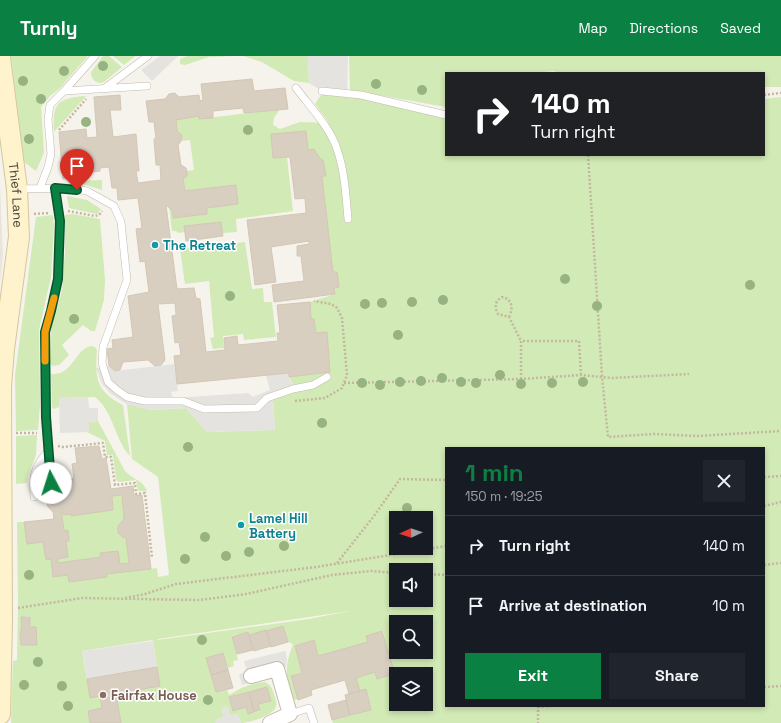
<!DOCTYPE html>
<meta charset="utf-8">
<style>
:root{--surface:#171b24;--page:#20242c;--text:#f1f3f6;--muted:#9ea1a6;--line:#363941;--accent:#0b8043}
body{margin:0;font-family:"Space Grotesk",sans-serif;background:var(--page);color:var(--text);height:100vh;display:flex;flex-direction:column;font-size:15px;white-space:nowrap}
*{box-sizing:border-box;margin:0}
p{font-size:13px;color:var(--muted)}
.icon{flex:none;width:22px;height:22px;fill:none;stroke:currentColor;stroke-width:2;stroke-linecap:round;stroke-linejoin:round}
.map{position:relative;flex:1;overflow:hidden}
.panel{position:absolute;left:445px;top:391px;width:320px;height:260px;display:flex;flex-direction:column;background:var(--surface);border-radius:0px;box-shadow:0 2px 6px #0003}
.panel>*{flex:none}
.hud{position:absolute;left:445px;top:16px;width:320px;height:84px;border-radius:0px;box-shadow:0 2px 6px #0003;background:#202124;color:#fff;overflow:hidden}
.needle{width:26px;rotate:267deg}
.controls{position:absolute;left:389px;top:455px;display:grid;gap:8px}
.controls a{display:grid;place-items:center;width:44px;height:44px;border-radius:0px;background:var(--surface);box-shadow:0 2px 6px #0003;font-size:20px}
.pin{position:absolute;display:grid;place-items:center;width:34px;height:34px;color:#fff;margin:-41px -17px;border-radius:50% 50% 50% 0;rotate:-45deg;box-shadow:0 0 4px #0007}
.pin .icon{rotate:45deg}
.me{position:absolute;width:44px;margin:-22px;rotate:355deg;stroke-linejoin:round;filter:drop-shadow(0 0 3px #0008)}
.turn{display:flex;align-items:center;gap:14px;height:84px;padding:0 20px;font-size:18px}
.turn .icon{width:52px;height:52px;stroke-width:2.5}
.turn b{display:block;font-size:28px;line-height:34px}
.round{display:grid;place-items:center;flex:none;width:42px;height:42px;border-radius:0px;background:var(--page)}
.headline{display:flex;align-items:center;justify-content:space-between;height:68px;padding:0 20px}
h1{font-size:24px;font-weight:700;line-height:30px;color:var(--accent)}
.button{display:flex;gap:8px;margin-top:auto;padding:8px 20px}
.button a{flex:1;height:46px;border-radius:0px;background:var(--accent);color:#fff;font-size:16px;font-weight:700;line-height:46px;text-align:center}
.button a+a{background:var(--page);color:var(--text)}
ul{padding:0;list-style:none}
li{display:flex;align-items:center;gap:12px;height:60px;padding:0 20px;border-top:1px solid var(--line)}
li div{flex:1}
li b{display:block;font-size:15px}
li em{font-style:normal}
header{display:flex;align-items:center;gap:24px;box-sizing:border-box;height:56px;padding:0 20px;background:var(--accent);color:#fff}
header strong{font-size:19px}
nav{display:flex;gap:22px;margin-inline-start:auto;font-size:14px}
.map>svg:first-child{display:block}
.residential{fill:#eae5da}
.green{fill:#d2eab5;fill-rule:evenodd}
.parking{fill:#e5e3e0}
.building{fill:#d8cfc1;stroke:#d3c7b4;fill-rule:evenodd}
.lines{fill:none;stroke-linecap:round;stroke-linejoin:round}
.lane-casing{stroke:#c2bbae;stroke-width:8}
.street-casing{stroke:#c2bbae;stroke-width:16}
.secondary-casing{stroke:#d6c79b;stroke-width:22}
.path{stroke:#c4b79f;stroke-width:2.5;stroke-dasharray:2 2;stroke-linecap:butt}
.lane{stroke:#fff;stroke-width:7}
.street{stroke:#fff;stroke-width:14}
.secondary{stroke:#fff3cd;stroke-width:20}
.tree{fill:#97b381}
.route-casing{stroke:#07532c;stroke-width:10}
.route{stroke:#0b8043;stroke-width:7}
.slow{stroke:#f59e0b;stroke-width:7}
.culture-dot{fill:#0f9aa8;stroke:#fff;stroke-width:1.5}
.education-dot{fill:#8d6e63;stroke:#fff;stroke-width:1.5}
.labels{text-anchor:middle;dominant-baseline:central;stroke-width:3;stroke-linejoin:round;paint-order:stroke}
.street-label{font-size:13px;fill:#4b4439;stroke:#fff}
.culture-label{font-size:13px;font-weight:bold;fill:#0d838f;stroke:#fff;text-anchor:start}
.education-label{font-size:13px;font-weight:bold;fill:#785e54;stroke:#fff;text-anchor:start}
</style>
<header>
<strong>Turnly</strong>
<nav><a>Map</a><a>Directions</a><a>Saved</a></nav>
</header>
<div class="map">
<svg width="781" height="667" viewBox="0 0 781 667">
<rect width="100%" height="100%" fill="#f6f3ec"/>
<!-- residential -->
<path class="residential" d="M0,128l3,71 -3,28z"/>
<!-- green -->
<path class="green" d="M11,0h77l-29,33 -9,7 -9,11 3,46 -8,18 -12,-9z
M103,0h6l13,11 -18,15 -5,1c-6,-2 -8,-6 -8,-11z
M113,0h22l-11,9z
M187,0h49l-27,1 -24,8 -5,-1v-5z
M243,0h65l1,27 -15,-2 -32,-19z
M349,0h432v31h-17v-14h-209v-2l-22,2h-87v34l-96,-17z
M347,38l99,23v38h318v-56l17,-2v626h-448l-1,-3 39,-10 -5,-20 -6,1 -4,-13 19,-6 3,7 16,-5 -11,-43 -16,5 1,6 -50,14 -5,-16 -18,6 7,26 -11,4 7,23 -6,1c-6,-25 -8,-32 1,-56l-5,-2 -5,-16 -34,9 -1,-3 -16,4 6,24 -5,1 1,5 -6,2 -5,-15 -17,5 10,34 11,-2 2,5c11,-7 23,-12 36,-13 6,3 7,6 9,12 1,4 3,8 2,12 -1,9 -27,17 -35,17l-3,-9 -8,2 -3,-10 -4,11 -8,3 1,3h-95l-5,-29 44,-8 -7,-46 -71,11 8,47 10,-2 2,12 -14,3 2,12h-79l2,-62 4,-1 1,-54 -1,-84h7l3,21 16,-1 3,18 5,-1 3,18 14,-2 1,7 37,-5v-3l51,-6 1,9 11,-2 -11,-98 -26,-18 -5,-55 25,6 34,-2 21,24 68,-2 -2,-31 25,-7 -9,-15 41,-5 -3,-40 -11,1 -2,-14h-3l-1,-17 25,-8 -1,-6 5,-1 -2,-15h-4l-11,-96h4l-3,-16h-2l-7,-11 -6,1 -2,-19 -35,4 2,23 14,-1 6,54 -57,8 1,13 -14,1 -2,-11 -37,4 1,6 -7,1 -2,-2h-4l-3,-24 3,3 1,8 34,-4v-6l31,-4 -2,-19 -51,6 -2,-12 4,-3v-5l7,-1 -4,-30 -7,1 -1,-6 -5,-4 -1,-12 23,-3 1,3 80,-10 -6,9 -1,7 7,4 20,-7 29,1 -14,-19 6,-9zM446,392h318v258h-318zM396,462h30v30h-30zM396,514h30v30h-30zM350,555l-41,8 -151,21v-1zM30,560v11h6v18h-15l-1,-12h1v-6h1v-10zM396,566h30v30h-30zM396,618h30v30h-30zM267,631l4,14 -13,3 2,7 -12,3 -2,-7 -13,4 -4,-14z
M86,40l-32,36c-2,-29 4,-34 32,-36z
M102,124v10l-23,-7v-2z
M67,140l20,4 14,9 -4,5 -28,-6z
M72,158l28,5 5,61 -1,20 -9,31h-4l-8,-6 -21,20 7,10 -10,10 -7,1 -2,-3 -1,-5 2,-31 5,-14 6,-23 3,-38v-37z
M53,159l1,10 -3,52 -12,53 1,74 -2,26 -22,1 -1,-56 21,-158z
M245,186l7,47 11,-1 1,14h8l4,35 -32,3 -1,-6 -20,2 1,12 -11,1 -3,-11 4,-1 -5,-56 -24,3 -5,-35z
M91,290l4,1 2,3c-2,29 -1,41 26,55l7,51c-16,-17 -16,-44 -35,-59l-36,1v9l-5,2 -2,-2 -1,-33c3,0 6,0 9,-1 14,-5 17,-24 31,-27z
M98,365l27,50c7,8 18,9 22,20h-9l-2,-11 -17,2 -3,-2 -3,-25h-6l-2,-14 -18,-9 2,-1v-9z
M37,379l-1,20 -8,21 -1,7 -11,1v-48z
M122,439l2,24 -6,7v7l5,4 3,1 3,25 -9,1 -19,-7 -43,6 -1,-4 11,-2 -2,-16h3l-1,-11 -4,1 -3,-22 2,-1v7l8,-1v2l42,-6 -1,-14z"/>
<!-- parking -->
<path class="parking" d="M160,0h18l-26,25 -11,-11z
M308,0h40l-1,38 -25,-3 -13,-8z
M174,308l4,27 -7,1 2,6 75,-5 5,4 17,-7 -4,-15 23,-2v5l9,14 -25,7 2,31 -68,2 -21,-24 -35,2 -25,-6 -16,-11 -8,-9 -6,-16 12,-2 7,5z
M88,341l1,11h9v13l-9,1v10l-29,1 -1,-35z
M153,585l4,26 -70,12 -5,-28z
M285,595l2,8 -1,8 -35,9 1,6 -10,3 -3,-11 8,-2 -3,-11z
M227,650l3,10 8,-2 3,9h-25l-1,-3 8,-3 -2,-9z"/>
<!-- building -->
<path class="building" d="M252,23l2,12 31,-3 3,21 -44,4 -1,-5 -30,3v7l-14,1v-3l-23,4 1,11 5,4v5l-4,5 3,20 5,3 1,3v5l-4,3 2,12 51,-6 2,19 -31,4v6l-34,4 -1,-8 -6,-5 11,84 17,-1 2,10 4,1 6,53 19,-2 -1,-12 13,-2 1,9 40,-4 -1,-8h3l-3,-28 33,-3 1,17h3l2,14 11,-1 3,40 -41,5v-4l-112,11 -3,-28 7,-1 -2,-13 -4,1 -3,-27 4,-1 -1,-12 -17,1 7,56 -4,5 -6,1 -7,-6 -25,2 -3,8 -5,1 -6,-5 -2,-17 6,-1 -1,-8 21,-3 -5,-41 21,-4 -4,-31 -5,1 -4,-33 6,-1 -4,-30 -20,2 -1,-12h-5l-3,-21 -9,1v3l-16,2 1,3 -22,3 -4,-47 27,-3 1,9 10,-1 -3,-40 26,-2 1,15h-11l3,27 23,-3 3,37h-3l2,12 23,-3 -1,-15h-4l-2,-26 2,-1 -2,-16h-5l-3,-21 19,-2 4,-5 6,-1 4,4 20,-2 1,6 3,-1 -2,-16z
M306,75l2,19 6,-1 7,11h2l3,16h-4l11,96h4l2,15 -5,1 1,6 -61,8 -2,-17 32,-4 -3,-25h-4v-10l12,-2v-3l-38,6 5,35 -21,3 -8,-65 59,-7 -1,-15 -10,1 -5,-42 -17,1 -2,-24z
M221,166l2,14 -37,5 -2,-15z
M99,390l3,13 4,-1 5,31 22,-3 1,10 8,-1 9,74 -45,5 1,3 -38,5 -1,-7 -15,2 -2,-18 -5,1 -3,-18 -16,2 -3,-22 30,-3 -1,-7 -5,-5 -2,-7 5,-6 10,-2 -2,-11 15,-3 -2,-14 5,-1 -2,-15zM122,439l2,24 -6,7v7l5,4 3,1 3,25 -9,1 -2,-13 -18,2 1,4 -43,6 -1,-4 11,-2 -2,-16h3l-1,-11 -4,1 -3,-22 2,-1v7l8,-1v2l42,-6 -1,-14z
M21,561h9v10h6l1,18h-16l-1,-12h1v-6h1z
M283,570l5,16 -17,5 -5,-16z
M266,574l5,16 -17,5 -5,-16z
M382,575l13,43 -18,5 -2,-7 -19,6 4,13 -11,3 -4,-14 -34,10 1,5 -14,5 -7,-24 11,-3 -7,-27 19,-6 4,16 50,-14 -2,-6z
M248,576l5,18 -16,4 -5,-17z
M223,597l5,17 -17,5 -5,-17z
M157,611l3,19 -44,8 5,29h-31l-2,-12 14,-3 -2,-12 -10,2 -3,-19z
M228,614l5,18 -17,4 -5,-17z
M267,631l4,14 -13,3 2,6 -6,2 -5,-20z
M366,633l5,21 -21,5 -5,-20z
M249,636l5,20 -6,2 -2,-7 -13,4 -4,-14z
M346,644l4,15 -18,5 -4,-15z"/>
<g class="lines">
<!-- lane casing -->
<g class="lane-casing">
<path id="lane" d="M105,32l43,-32
M296,32c15,20 35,40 42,64 7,22 8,45 10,67
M64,35l31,-35
M322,35l39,4 85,20
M40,132l8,-21 3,-13 -3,-35 2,-14 14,-14 83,-5
M17,133l50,-1 20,3 27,15 7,16 6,58 -24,67 -1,16 6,19 9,8 10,7 18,4h38l21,8 53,-1 10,-10 26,-9 20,-4 14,-8
M51,427l-5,-66 -1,-85 6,-21 7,-32 2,-58 -5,-33
M34,441c-1,-23 -1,-28 14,-46
M290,658l19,-6 5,15"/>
</g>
<!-- street casing -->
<g class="street-casing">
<path id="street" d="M251,620l26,-7 13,45 -20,9"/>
</g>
<!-- secondary casing -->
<g class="secondary-casing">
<g id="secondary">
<path id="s1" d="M0,2l17,131 2,48 -15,112 -3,38 1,234 -2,93"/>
</g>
</g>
<!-- path -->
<path class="path" d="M764,39l17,-2
M59,74l27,-31
M588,99l14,221 6,61 46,-3 43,2 84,-5
M68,155l27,5 4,-1 3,-4
M34,158l15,-1
M509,261c4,-8 4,-18 -7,-20 -7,4 -8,10 -4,17l11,3 12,24
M521,323v-38h58l2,34
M344,327l177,-4 60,-4 31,3 77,-4
M295,345l30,-3 17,-10 5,-13 -5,-57 -5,-10 -6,-4 -17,-3
M16,377h21
M58,390l5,1 40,-4 2,14h6l4,28 20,-2 1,11 9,-1 7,65
M764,421l17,-1
M764,450l17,-4
M337,507l37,-47 26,-37 46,1
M764,509l17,-2
M426,518l20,1
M125,542l20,-4 31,-10 140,-17 130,-21
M18,552l64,-10 118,2 46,-6 86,-19 39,-4 25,2
M764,631l17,-1
M538,650v17
M538,651l12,-1"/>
<!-- lane -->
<use href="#lane" class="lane"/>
<!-- street -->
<use href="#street" class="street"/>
<!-- secondary -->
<use href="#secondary" class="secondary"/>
</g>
<!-- trees -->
<g class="tree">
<circle cx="103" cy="10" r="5"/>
<circle cx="64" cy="15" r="5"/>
<circle cx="23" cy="25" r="5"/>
<circle cx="376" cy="28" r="5"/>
<circle cx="422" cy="34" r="5"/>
<circle cx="41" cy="43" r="5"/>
<circle cx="86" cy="66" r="5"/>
<circle cx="248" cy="74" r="5"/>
<circle cx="29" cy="83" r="5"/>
<circle cx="565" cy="223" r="5"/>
<circle cx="750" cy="229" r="5"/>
<circle cx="230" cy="240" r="5"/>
<circle cx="443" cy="244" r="5"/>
<circle cx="412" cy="246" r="5"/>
<circle cx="382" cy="247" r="5"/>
<circle cx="365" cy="248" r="5"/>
<circle cx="597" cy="250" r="5"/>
<circle cx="74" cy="263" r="5"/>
<circle cx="398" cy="279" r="5"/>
<circle cx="500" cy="319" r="5"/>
<circle cx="442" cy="322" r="5"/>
<circle cx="421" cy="325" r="5"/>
<circle cx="400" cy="326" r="5"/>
<circle cx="461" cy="326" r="5"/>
<circle cx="583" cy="326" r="5"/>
<circle cx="362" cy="327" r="5"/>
<circle cx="476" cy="327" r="5"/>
<circle cx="552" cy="327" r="5"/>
<circle cx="521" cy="328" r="5"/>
<circle cx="380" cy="329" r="5"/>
<circle cx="322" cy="367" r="5"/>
<circle cx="188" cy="391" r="5"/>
<circle cx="407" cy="452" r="5"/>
<circle cx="275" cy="478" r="5"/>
<circle cx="205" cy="481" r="5"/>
<circle cx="284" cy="490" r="5"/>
<circle cx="249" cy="496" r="5"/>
<circle cx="226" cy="500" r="5"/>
<circle cx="185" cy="503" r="5"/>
<circle cx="29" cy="519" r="5"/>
<circle cx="202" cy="584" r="5"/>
<circle cx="38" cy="606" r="5"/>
<circle cx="24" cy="629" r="5"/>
<circle cx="62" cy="630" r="5"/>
<circle cx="208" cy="644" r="5"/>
<circle cx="68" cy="650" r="5"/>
</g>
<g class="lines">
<!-- route casing -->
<g class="route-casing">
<path id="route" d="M51,427l-5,-66 -1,-85 6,-21 7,-32 2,-58 -5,-33 22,2"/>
</g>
<!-- route -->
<use href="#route" class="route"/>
<!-- slow -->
<path class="slow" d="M45,305v-29l9,-34"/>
</g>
<!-- markers -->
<g class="culture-dot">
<circle cx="155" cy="189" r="4"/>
<circle cx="241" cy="469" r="4"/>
</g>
<circle class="education-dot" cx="103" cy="639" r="4"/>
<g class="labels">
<!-- street labels -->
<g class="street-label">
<text stroke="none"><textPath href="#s1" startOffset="138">Thief Lane</textPath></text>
</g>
<!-- culture labels -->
<g class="culture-label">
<text x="163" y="189">The Retreat</text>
<text x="249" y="462">Lamel Hill<tspan x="249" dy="15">Battery</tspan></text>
</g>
<!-- education labels -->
<g class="education-label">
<text x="111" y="639">Fairfax House</text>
</g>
</g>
</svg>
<div class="controls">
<a><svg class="needle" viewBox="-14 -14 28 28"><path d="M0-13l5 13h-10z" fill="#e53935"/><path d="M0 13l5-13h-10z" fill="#9ea1a6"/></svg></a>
<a><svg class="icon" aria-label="sound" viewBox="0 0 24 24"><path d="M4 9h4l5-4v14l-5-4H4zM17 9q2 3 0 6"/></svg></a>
<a><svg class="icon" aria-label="search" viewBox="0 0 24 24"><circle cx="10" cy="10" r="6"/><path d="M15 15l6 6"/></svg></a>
<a><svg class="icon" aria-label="layers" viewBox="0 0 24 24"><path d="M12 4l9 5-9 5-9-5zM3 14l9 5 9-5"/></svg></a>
</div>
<div class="pin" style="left:77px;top:134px;background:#d93025"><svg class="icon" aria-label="arrive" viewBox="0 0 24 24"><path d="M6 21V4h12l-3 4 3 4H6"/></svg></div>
<svg class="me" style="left:51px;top:427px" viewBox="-20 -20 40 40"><circle r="19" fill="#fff"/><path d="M0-13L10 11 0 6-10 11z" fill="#0b8043"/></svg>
<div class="hud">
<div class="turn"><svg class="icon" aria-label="right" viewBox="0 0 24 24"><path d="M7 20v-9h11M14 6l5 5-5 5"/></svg><div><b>140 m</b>Turn right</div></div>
</div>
<section class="panel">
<div class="headline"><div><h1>1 min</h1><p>150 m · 19:25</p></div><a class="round"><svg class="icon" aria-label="close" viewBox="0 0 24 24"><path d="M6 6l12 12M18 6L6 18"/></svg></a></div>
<ul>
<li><svg class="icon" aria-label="right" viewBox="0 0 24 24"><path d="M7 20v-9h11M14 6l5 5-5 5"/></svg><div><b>Turn right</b></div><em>140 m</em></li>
<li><svg class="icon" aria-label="arrive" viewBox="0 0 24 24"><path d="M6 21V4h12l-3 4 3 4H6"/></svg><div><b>Arrive at destination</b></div><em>10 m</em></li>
</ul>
<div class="button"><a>Exit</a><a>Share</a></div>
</section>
</div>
